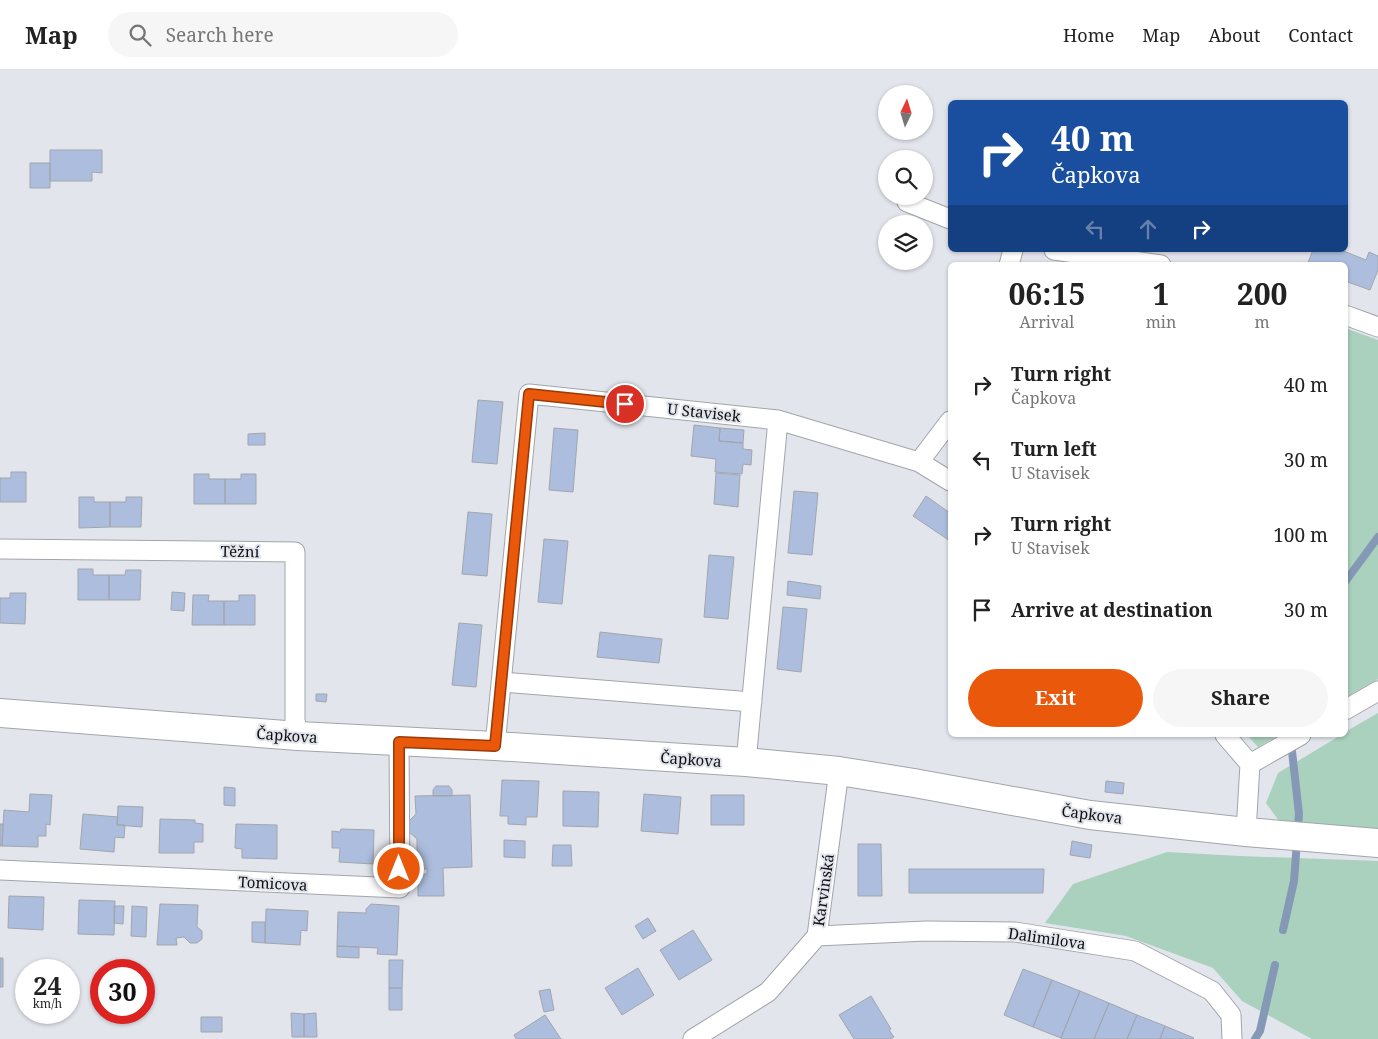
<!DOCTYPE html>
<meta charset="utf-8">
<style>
:root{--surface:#fff;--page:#f6f6f6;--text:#222;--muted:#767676;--line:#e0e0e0;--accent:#ea580c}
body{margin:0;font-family:"Noto Serif",serif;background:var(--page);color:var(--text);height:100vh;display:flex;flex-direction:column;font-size:19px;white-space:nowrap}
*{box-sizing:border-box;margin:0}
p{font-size:16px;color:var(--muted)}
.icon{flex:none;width:28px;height:28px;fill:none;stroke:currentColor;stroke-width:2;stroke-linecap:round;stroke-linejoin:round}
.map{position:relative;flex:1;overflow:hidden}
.side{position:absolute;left:948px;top:192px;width:400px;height:475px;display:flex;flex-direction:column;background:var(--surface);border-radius:8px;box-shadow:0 1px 4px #0004}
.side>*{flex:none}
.top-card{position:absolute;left:948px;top:30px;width:400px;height:152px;border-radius:8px;box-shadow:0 1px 4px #0004;background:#1a4fa0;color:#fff;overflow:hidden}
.needle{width:32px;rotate:4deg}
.controls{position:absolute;left:878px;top:15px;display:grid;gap:10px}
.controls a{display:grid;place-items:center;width:55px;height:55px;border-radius:50%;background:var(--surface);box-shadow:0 1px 4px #0004;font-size:25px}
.speed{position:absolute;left:15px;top:889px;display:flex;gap:10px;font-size:25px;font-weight:700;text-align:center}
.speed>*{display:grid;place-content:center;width:65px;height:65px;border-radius:50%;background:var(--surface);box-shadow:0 1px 4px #0004;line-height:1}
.speed small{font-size:12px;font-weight:400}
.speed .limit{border:8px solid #d22;background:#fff;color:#111}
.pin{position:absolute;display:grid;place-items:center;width:42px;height:42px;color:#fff;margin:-21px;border:2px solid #fff;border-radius:50%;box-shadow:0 1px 5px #0007}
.me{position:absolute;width:55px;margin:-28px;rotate:0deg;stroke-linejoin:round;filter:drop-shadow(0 0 4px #0008)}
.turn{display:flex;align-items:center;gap:18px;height:105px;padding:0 20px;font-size:22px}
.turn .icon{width:65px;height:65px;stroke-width:2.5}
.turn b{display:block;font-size:35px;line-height:42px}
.lanes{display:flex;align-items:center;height:48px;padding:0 20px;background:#0003;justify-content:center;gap:25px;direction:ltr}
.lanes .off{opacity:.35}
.eta{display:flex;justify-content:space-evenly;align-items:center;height:85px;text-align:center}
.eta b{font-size:30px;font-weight:700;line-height:35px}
.cta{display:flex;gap:10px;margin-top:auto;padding:10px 20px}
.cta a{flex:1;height:58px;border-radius:30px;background:var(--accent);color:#fff;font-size:20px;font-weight:700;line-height:58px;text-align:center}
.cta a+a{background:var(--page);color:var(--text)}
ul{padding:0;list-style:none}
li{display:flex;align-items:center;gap:15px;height:75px;padding:0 20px}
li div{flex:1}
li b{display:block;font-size:19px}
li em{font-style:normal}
header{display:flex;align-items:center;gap:30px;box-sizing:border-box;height:70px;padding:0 25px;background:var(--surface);border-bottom:1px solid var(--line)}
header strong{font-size:24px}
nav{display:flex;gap:28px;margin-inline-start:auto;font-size:18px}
.search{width:350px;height:45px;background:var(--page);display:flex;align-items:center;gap:12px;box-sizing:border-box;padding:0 18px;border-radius:28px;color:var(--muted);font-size:19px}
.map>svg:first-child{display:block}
.green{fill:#a9d1bd}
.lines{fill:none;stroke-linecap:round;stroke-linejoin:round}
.stream{stroke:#8599b7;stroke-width:8}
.building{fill:#acbdde;stroke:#a2a6ac}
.street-casing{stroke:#a1a5ab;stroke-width:21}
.secondary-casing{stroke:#a1a5ab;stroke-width:30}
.street{stroke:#fff;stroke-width:19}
.secondary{stroke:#fff;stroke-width:28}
.route-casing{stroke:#983908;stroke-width:12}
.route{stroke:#ea580c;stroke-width:9}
.labels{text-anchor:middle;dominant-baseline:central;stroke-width:4;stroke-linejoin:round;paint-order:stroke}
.street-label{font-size:15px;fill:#0d0e11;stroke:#e2e5ec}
</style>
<header>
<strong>Map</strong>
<div class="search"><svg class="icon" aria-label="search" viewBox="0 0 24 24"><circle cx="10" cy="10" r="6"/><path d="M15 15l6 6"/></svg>Search here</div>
<nav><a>Home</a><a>Map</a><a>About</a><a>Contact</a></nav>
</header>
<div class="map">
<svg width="1378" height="969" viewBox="0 0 1378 969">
<rect width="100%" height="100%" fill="#e2e5ec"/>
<!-- green -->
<path class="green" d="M1345,258l33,12v339l-33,19z
M1378,643v117l-96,-5 -16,-22 12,-30 63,-38h4v-3z
M1247,665h32l-21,12z
M1167,782l73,4 138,5v178h-66l-70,-38 -29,-33 -87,-32 -81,-13 28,-39z"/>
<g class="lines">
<!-- stream -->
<path class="stream" d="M1345,512l33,-45
M1283,860l11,-49 5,-67 -8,-72
M1255,969l5,-8 15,-66"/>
</g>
<!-- building -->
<path class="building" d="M50,80h52v23l-10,-1v9h-42z
M30,93h20v25h-20z
M1313,180h28l25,10 3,-8 9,4v14l-8,20 -25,-9v-16h-38z
M478,330l25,2 -6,62 -25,-2z
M694,355l26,3 -1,13 24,2v6l9,1 -1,15 -8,-1 -1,10 -27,-2 1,-13 -25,-3z
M554,358l24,2 -5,62 -24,-2z
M720,358l24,2 -1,13 -24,-2z
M265,363v12h-17v-11z
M11,402h15v30h-26v-24h11z
M716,403l24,2 -2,32 -24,-3z
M194,404h15v5h16v25h-31z
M241,404h15v30h-31v-25h16z
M794,421l24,2 -6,62 -24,-2z
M926,426l24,17v28l-37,-25z
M79,427h15v5h16v25l-31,1z
M126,427h16l-1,30h-31v-25h16z
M468,442l24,2 -5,62 -25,-2z
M544,469l24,2 -6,63 -24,-2z
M709,485l25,2 -6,62 -24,-2z
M78,499h15v6h16v25h-31z
M126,500h15l-1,30h-31v-25h16z
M788,511l33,5 -1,13 -33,-4z
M172,522l13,1 -1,18 -13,-1z
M10,523h16l-1,31 -25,-1v-25h10z
M193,525h16l-1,6h16v24h-32z
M239,525h16v30h-31v-24h15z
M783,537l24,2 -6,63 -24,-3z
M459,553l23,2 -6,62 -24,-2z
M600,562l62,7 -3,24 -62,-6z
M316,624h11l-1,8 -10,-1z
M502,710l37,1 -2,36h-11v8l-18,-1v-8h-8z
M1106,711l18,2 -1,11 -18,-2z
M436,716h13l3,4v6h-19v-6z
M224,717l11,1v18l-11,-1z
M563,721l36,1 -1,35 -35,-1z
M30,724l22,1 -2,30 -4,-1v12h-8v11l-36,-1 2,-36 25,2z
M644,724l37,3 -3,37 -37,-3z
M470,725l2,72 -29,1 1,28h-26v-22h9v-5h-10v-30l-9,-8v-9l8,-8 -1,-18z
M711,725h33v30h-33z
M118,736l25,1 -1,20 -25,-2z
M83,744l35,3 -1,8h8l-1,13 -9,-1 -1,15 -34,-3z
M160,749l35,1v3l8,1v18h-9v11h-35z
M0,754h3l-1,22h-2z
M236,754l41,1v34l-35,-1v-9l-7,-1z
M341,759l33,1 -1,34 -34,-2 1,-14h-8v-17l8,1z
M504,770l21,1v17l-21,-1z
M1072,771l20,4 -2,13 -20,-3z
M858,774h23l1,52h-24z
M553,775h18l1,21h-20z
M909,799h135l-1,24h-134z
M9,826l35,1 -1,33 -35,-2z
M79,830l36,1 -1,34 -36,-1z
M160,834l38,1 -1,22 5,4v8l-5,4h-7l-6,-6 -8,1 1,7h-20z
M371,834l28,2 -2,49 -20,-1 1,-6 -41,-2 1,-34 28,1v-4z
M114,836h10l-1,18 -9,-1z
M132,836l15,1 -1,30 -15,-1z
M266,839l42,2 -1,20 -6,-1 -1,15 -35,-2z
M648,848l8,13 -13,8 -8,-13z
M252,852h13v21l-13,-1z
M693,860l19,30 -33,20 -19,-30z
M337,876l22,1v11l-22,-1z
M0,888h3v29h-3z
M389,890h14l-1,28h-13z
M638,898l16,27 -32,20 -17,-27z
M1023,899l29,11 -19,47 -29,-12z
M1052,910l28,11 -19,47 -28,-11z
M389,918h13v22h-13z
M550,919l4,21 -10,2 -5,-21z
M1080,921l29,12 -15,36h-32l-1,-1z
M871,926l20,33 -2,1 5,7 -4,2h-36l-15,-24z
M1109,933l28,12 -10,24h-33z
M291,943l13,1v23h-12z
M316,943l1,24h-13v-23z
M545,945l16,24h-45l-2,-4z
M1137,945l28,11 -5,13h-33z
M201,947h21v15h-21z
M1165,956l29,12 -1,1h-33z"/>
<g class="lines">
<!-- street casing -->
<g class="street-casing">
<path id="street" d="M907,132l43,17
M1054,180l107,15
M1009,195l4,-15
M1345,245l33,12
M919,392l31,-41
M0,479l295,3v168l3,16
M501,612l251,20
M1345,640l33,-19
M1225,665l25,29 -4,68
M495,676l34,-352 249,26 141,42 31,19
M746,692l32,-342
M1250,694l51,-29
M0,800l400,18 -1,-146
M817,866l109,-5 89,1 120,19 77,40 19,24 1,24
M693,969l75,-47 49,-56 22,-165"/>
</g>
<!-- secondary casing -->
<g class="secondary-casing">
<path id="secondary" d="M0,643l298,23 197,10 251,16 93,9 75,12 176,32 156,17 132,11"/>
</g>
<!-- street -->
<use href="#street" class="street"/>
<!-- secondary -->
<use href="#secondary" class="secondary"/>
</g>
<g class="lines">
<!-- route casing -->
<g class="route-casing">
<path id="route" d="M399,799v-127l96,4 34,-352 96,10"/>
</g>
<!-- route -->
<use href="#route" class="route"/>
</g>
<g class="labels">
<!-- street labels -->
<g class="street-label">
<text transform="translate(704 342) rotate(6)">U Stavisek</text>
<text transform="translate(240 481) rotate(1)">Těžní</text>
<text transform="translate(287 665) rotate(4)">Čapkova</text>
<text transform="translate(691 689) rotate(4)">Čapkova</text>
<text transform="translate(1092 744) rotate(7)">Čapkova</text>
<text transform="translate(273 813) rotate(3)">Tomicova</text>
<text transform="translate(823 820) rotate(-82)">Karvinská</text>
<text transform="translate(1047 868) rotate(8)">Dalimilova</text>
</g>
</g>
</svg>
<div class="controls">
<a><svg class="needle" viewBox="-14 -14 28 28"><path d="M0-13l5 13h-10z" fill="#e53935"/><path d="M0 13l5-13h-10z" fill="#767676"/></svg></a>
<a><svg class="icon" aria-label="search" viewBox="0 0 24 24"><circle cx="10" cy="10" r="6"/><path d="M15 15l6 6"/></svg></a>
<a><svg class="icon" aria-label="layers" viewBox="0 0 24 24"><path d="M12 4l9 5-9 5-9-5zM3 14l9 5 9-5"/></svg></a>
</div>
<div class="speed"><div>24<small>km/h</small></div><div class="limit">30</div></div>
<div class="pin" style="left:625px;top:334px;background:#d93025"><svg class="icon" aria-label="arrive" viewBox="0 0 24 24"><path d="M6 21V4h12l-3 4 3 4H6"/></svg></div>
<svg class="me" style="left:399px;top:799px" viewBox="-20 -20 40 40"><circle r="17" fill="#ea580c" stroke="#fff" stroke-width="3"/><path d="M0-11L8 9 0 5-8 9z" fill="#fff"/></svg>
<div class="top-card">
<div class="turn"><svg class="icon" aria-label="right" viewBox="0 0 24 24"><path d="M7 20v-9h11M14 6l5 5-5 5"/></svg><div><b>40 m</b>Čapkova</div></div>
<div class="lanes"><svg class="icon off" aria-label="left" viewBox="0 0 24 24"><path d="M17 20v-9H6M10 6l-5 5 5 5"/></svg><svg class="icon off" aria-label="ahead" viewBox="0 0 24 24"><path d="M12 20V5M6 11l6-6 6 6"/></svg><svg class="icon" aria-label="right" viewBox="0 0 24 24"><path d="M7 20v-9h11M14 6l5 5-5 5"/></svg></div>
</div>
<section class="side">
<div class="eta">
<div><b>06:15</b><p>Arrival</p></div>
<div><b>1</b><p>min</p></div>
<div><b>200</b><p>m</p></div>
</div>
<ul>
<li><svg class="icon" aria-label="right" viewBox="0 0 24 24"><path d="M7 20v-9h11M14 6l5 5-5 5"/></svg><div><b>Turn right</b><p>Čapkova</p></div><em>40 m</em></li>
<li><svg class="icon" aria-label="left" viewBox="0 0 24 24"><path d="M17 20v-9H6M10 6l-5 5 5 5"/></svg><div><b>Turn left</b><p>U Stavisek</p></div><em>30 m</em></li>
<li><svg class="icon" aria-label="right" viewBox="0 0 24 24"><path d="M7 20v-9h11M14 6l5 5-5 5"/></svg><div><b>Turn right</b><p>U Stavisek</p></div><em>100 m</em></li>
<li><svg class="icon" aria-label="arrive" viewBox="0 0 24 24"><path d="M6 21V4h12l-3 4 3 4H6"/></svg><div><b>Arrive at destination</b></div><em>30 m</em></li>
</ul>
<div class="cta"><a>Exit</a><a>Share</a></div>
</section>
</div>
